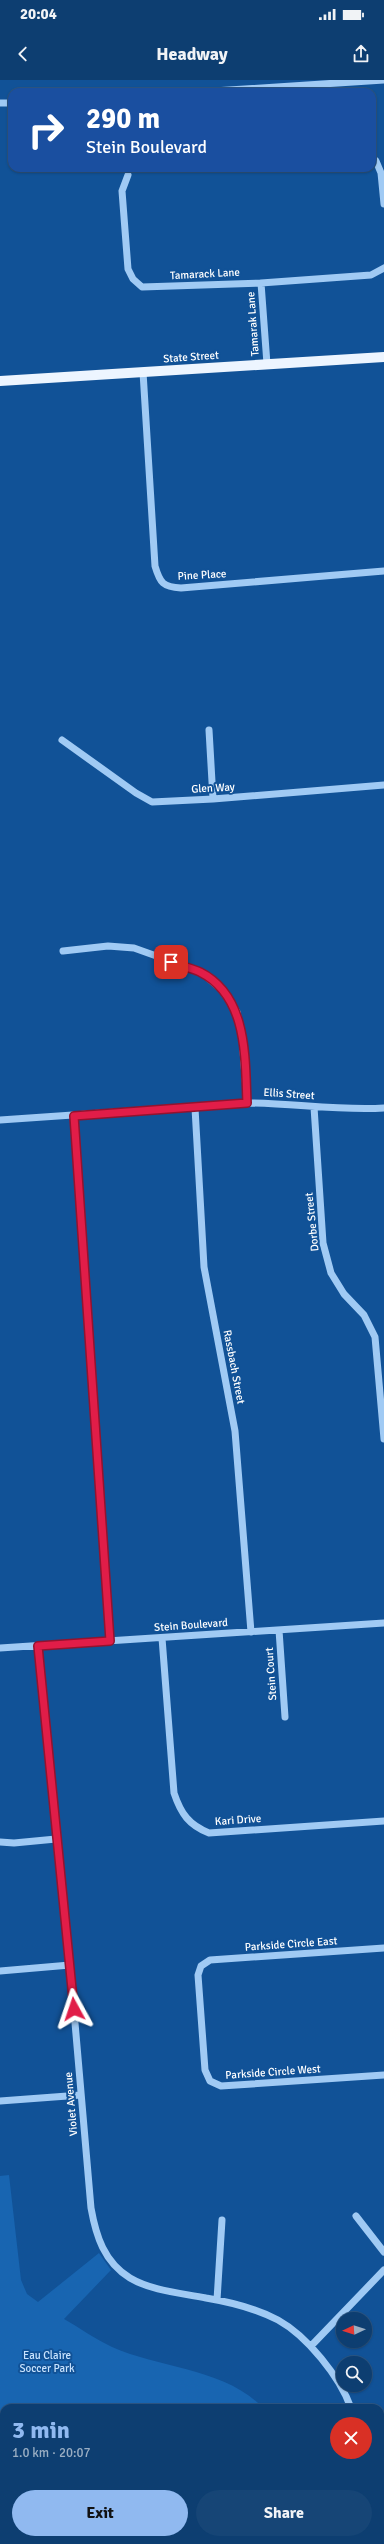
<!DOCTYPE html>
<meta charset="utf-8">
<style>
:root{--surface:#0d3e71;--page:#164576;--text:#f1f3f6;--muted:#9aaec3;--line:#2d5784;--accent:#90b9f0}
body{margin:0;font-family:Signika,sans-serif;background:var(--page);color:var(--text);height:100vh;display:flex;flex-direction:column;font-size:15px;white-space:nowrap}
*{box-sizing:border-box;margin:0}
p{font-size:13px;color:var(--muted)}
.icon{flex:none;width:22px;height:22px;fill:none;stroke:currentColor;stroke-width:2;stroke-linecap:round;stroke-linejoin:round}
.map{position:relative;flex:1;overflow:hidden}
.panel{position:absolute;left:0px;top:2324px;width:384px;height:140px;display:flex;flex-direction:column;background:var(--surface);border-radius:12px 12px 0 0;box-shadow:0 1px 3px #0004,0 0 0 1px var(--line)}
.panel>*{flex:none}
.hud{position:absolute;left:8px;top:8px;width:368px;height:84px;border-radius:12px;box-shadow:0 1px 3px #0004,0 0 0 1px var(--line);background:#1a4fa0;color:#fff;overflow:hidden}
.needle{width:26px;rotate:266deg}
.tools{position:absolute;left:336px;top:2232px;display:grid;gap:8px}
.tools a{display:grid;place-items:center;width:36px;height:36px;border-radius:50%;background:var(--surface);box-shadow:0 1px 3px #0004,0 0 0 1px var(--line);font-size:20px}
.pin{position:absolute;display:grid;place-items:center;width:34px;height:34px;color:#fff;margin:-17px;border-radius:8px;box-shadow:0 2px 6px #0006}
.me{position:absolute;width:44px;margin:-22px;rotate:355deg;stroke-linejoin:round;filter:drop-shadow(0 0 3px #0008)}
.turn{display:flex;align-items:center;gap:14px;height:84px;padding:0 12px;font-size:18px}
.turn .icon{width:52px;height:52px;stroke-width:2.5}
.turn b{display:block;font-size:28px;line-height:34px}
.round{display:grid;place-items:center;flex:none;width:42px;height:42px;border-radius:21px;background:var(--page)}
.overview{display:flex;align-items:center;justify-content:space-between;height:68px;padding:0 12px}
h1{font-size:24px;font-weight:800;line-height:30px;color:var(--accent)}
.action{display:flex;gap:8px;margin-top:auto;padding:8px 12px}
.action a{flex:1;height:46px;border-radius:24px;background:var(--accent);color:#111;font-size:16px;font-weight:800;line-height:46px;text-align:center}
.action a+a{background:var(--page);color:var(--text)}
.status{display:flex;justify-content:space-between;align-items:center;height:28px;padding:0 20px;background:var(--surface);direction:ltr}
.status svg{height:11px;fill:currentColor}
header{display:flex;justify-content:space-between;align-items:center;height:52px;padding:0 12px;background:var(--surface);font-size:18px;font-weight:800}
.map>svg:first-child{display:block}
.green{fill:#1865b1}
.lines{fill:none;stroke-linecap:round;stroke-linejoin:round}
.minor{stroke:#a0caf4;stroke-width:7}
.major{stroke:#edf5ff;stroke-width:10}
.route-casing{stroke:#92132f;stroke-width:10}
.route{stroke:#e11d48;stroke-width:7}
.labels{text-anchor:middle;dominant-baseline:central;stroke-width:4;stroke-linejoin:round;paint-order:stroke}
.street-label{font-size:11px;fill:#fff;stroke:#115297}
.park-label{font-size:11px;fill:#c8e3fe;stroke:#115297}
</style>
<div class="status"><b>20:04</b><svg viewBox="0 0 49 12"><path d="M0 12V9h3v3zM5 12V6h3v6zM10 12V3h3v9zM15 12V0h3v12zM26 1h20v11H26zM47 4h2v5h-2z"/></svg></div>
<header><svg class="icon" aria-label="back" viewBox="0 0 24 24"><path d="M15 5l-7 7 7 7"/></svg>Headway<svg class="icon" aria-label="share" viewBox="0 0 24 24"><path d="M12 15V3M7 8l5-5 5 5M5 13v7h14v-7"/></svg></header>
<div class="map">
<svg width="384" height="2464" viewBox="0 0 384 2464">
<rect width="100%" height="100%" fill="#115297"/>
<!-- green -->
<path class="green" d="M9,2095l12,105 6,14 11,8 61,-49 12,17 -47,49c16,9 31,20 48,28 47,21 115,22 151,61h-259v132h305l2,4h-311v-368z"/>
<g class="lines">
<!-- minor -->
<path class="minor" d="M198,12l186,-12
M0,23h12
M376,81l5,12 3,31
M128,95l-6,16 6,78 5,10 9,8 119,-4 110,-8 13,-7
M261,203l6,81
M143,292l12,194c5,17 8,21 26,22l203,-17
M209,650l4,69
M62,660l74,53 16,9 61,-3 171,-14
M63,871l45,-5 26,2 67,24 20,17 16,23 5,25 5,66
M314,1027l9,136 8,30 13,21 20,21 11,22 9,102
M195,1028l9,159 31,164 16,201
M74,1036l36,525
M0,1040l247,-17c46,0 91,8 137,5
M279,1550l6,87
M162,1558l12,155c7,21 15,32 35,40l175,-12
M38,1566l32,319 21,243c5,28 13,54 39,70 22,13 51,15 76,20 24,4 51,11 72,22 29,16 62,57 73,88
M0,1568l384,-25
M0,1762l14,1 42,-4
M384,1868l-174,12 -9,6 -3,9 7,95 5,11 11,5 163,-11
M0,1891l70,-6
M0,2021l81,-6
M356,2136l28,36
M217,2220l5,-80
M311,2266l73,-76
M380,2440l4,8"/>
<!-- major -->
<path class="major" d="M0,301l384,-24"/>
</g>
<g class="lines">
<!-- route casing -->
<g class="route-casing">
<path id="route" d="M74,1929l-36,-363 72,-5 -36,-525 173,-13c-2,-45 1,-107 -47,-131 -9,-4 -19,-6 -29,-10"/>
</g>
<!-- route -->
<use href="#route" class="route"/>
</g>
<g class="labels">
<!-- street labels -->
<g class="street-label">
<text transform="translate(205 194) rotate(-3)">Tamarack Lane</text>
<text transform="translate(253 244) rotate(-94)">Tamarak Lane</text>
<text transform="translate(191 277) rotate(-4)">State Street</text>
<text transform="translate(202 495) rotate(-3)">Pine Place</text>
<text transform="translate(213 708) rotate(-3)">Glen Way</text>
<text transform="translate(289 1014) rotate(4)">Ellis Street</text>
<text transform="translate(312 1142) rotate(-96)">Dorbe Street</text>
<text transform="translate(234 1287) rotate(79)">Rassbach Street</text>
<text transform="translate(191 1545) rotate(-4)">Stein Boulevard</text>
<text transform="translate(271 1594) rotate(-94)">Stein Court</text>
<text transform="translate(238 1740) rotate(-4)">Kari Drive</text>
<text transform="translate(291 1864) rotate(-4)">Parkside Circle East</text>
<text transform="translate(273 1992) rotate(-4)">Parkside Circle West</text>
<text transform="translate(71 2024) rotate(-95)">Violet Avenue</text>
</g>
<!-- park labels -->
<g class="park-label">
<text x="47" y="2275">Eau Claire<tspan x="47" dy="13">Soccer Park</tspan></text>
</g>
</g>
</svg>
<div class="tools">
<a><svg class="needle" viewBox="-14 -14 28 28"><path d="M0-13l5 13h-10z" fill="#e53935"/><path d="M0 13l5-13h-10z" fill="#9aaec3"/></svg></a>
<a><svg class="icon" aria-label="search" viewBox="0 0 24 24"><circle cx="10" cy="10" r="6"/><path d="M15 15l6 6"/></svg></a>
</div>
<div class="pin" style="left:171px;top:882px;background:#d93025"><svg class="icon" aria-label="arrive" viewBox="0 0 24 24"><path d="M6 21V4h12l-3 4 3 4H6"/></svg></div>
<svg class="me" style="left:74px;top:1929px" viewBox="-20 -20 40 40"><path d="M0-17L14 15 0 8-14 15z" fill="#e11d48" stroke="#fff" stroke-width="4"/></svg>
<div class="hud">
<div class="turn"><svg class="icon" aria-label="right" viewBox="0 0 24 24"><path d="M7 20v-9h11M14 6l5 5-5 5"/></svg><div><b>290 m</b>Stein Boulevard</div></div>
</div>
<section class="panel">
<div class="overview"><div><h1>3 min</h1><p>1.0 km · 20:07</p></div><a class="round" style="background:#d93025;color:#fff"><svg class="icon" aria-label="close" viewBox="0 0 24 24"><path d="M6 6l12 12M18 6L6 18"/></svg></a></div>
<div class="action"><a>Exit</a><a>Share</a></div>
</section>
</div>
